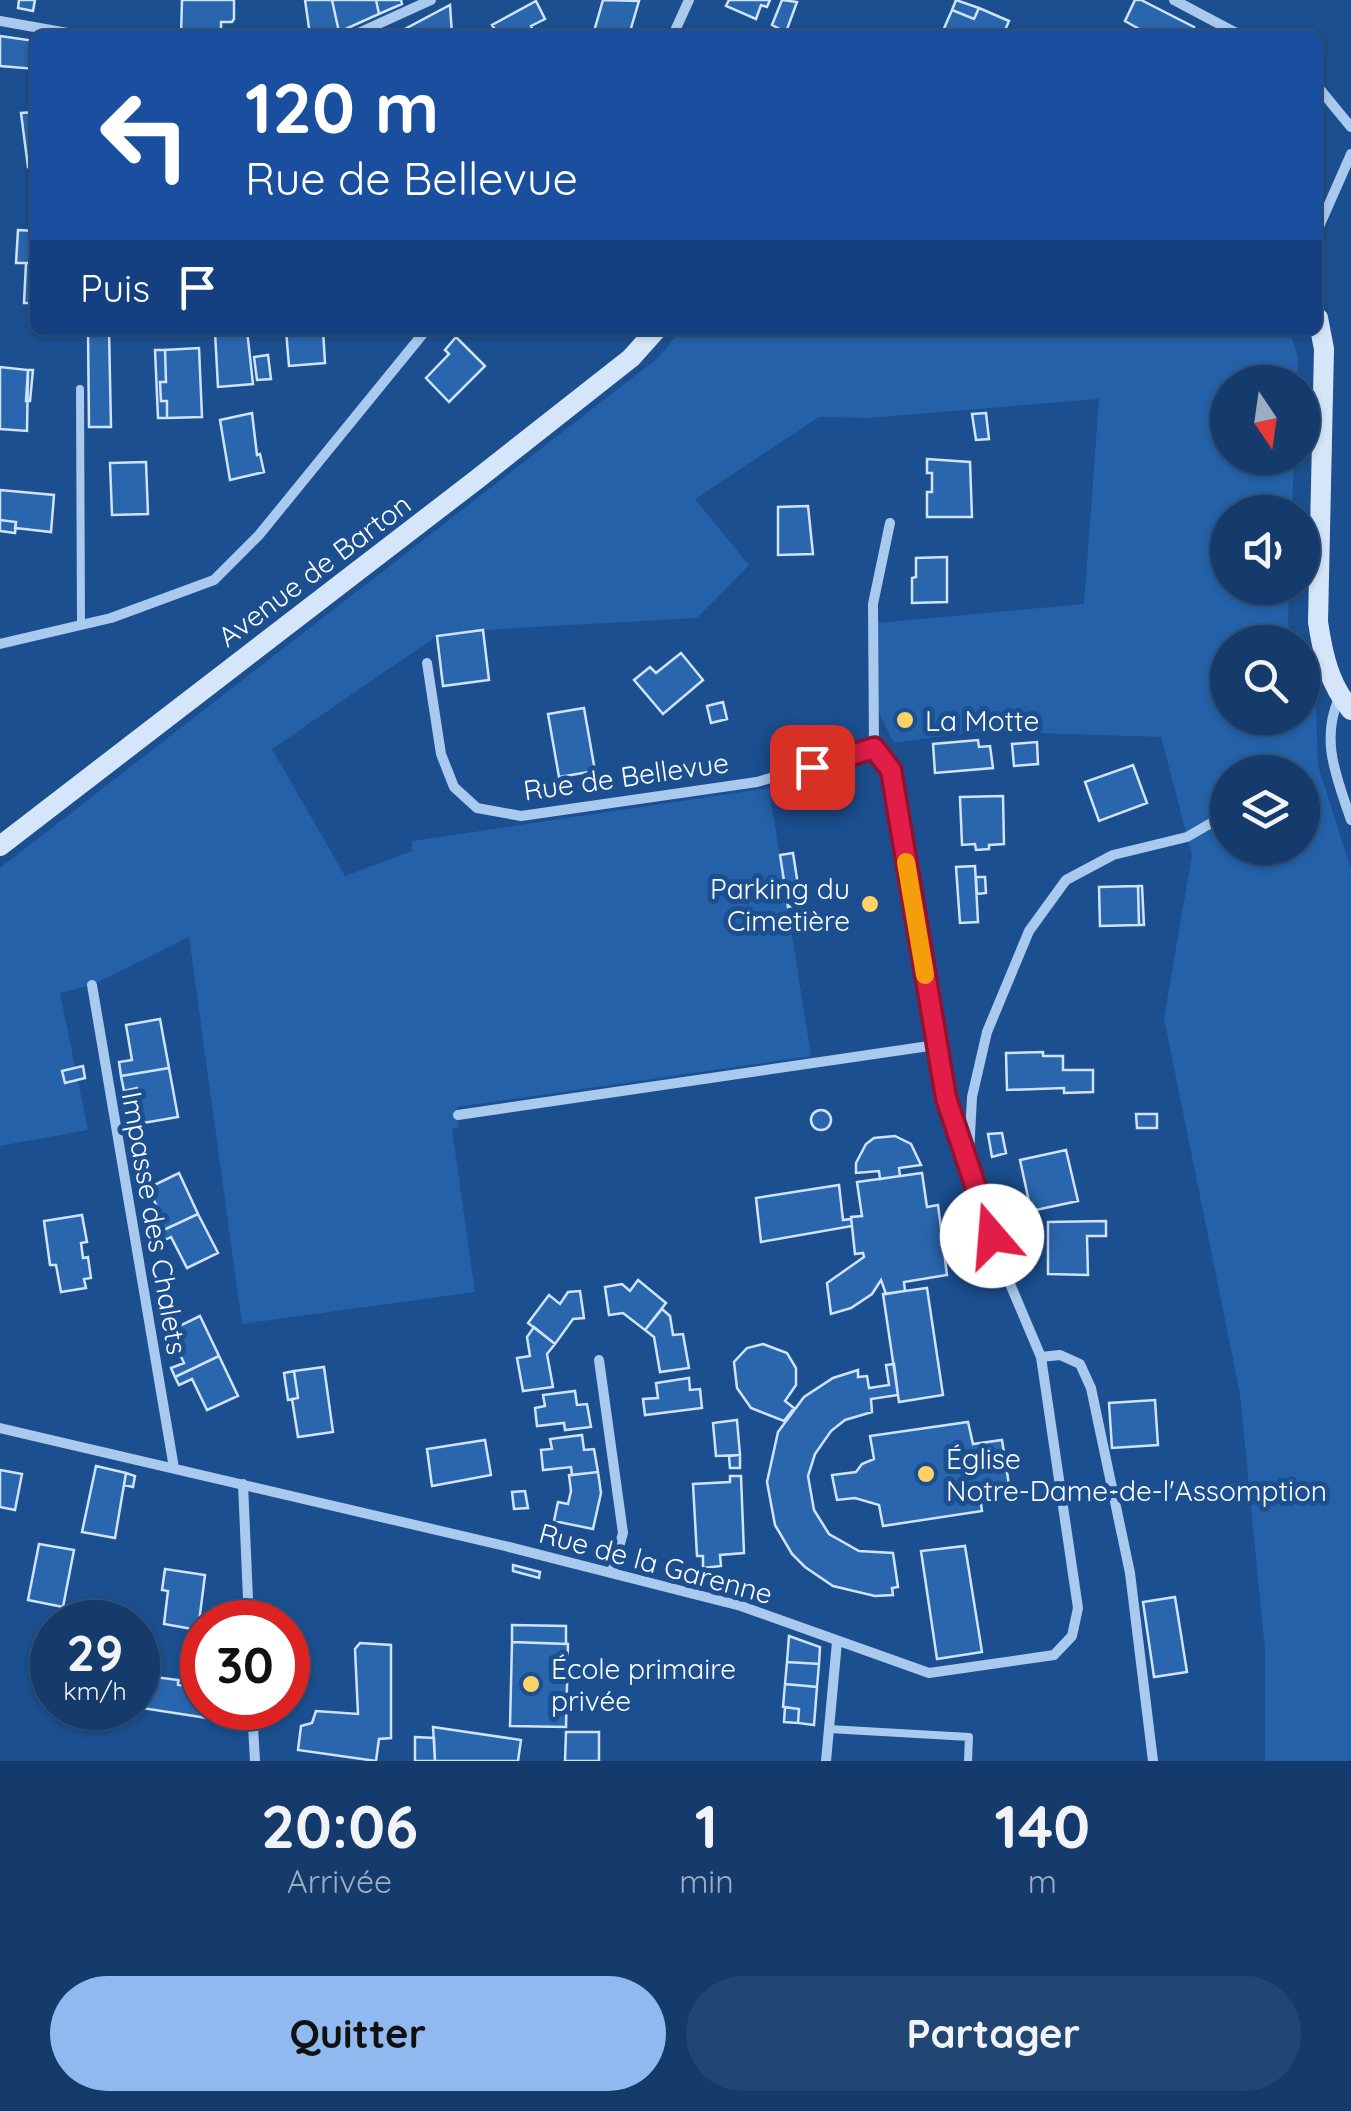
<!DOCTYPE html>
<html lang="fr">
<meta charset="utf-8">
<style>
:root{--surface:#143b6b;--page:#214673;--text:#f1f3f6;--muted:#9dadc1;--line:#33557e;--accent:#90b9f0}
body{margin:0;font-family:Quicksand,sans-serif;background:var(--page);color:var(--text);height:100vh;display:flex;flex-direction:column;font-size:38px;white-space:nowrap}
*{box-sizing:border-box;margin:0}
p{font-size:32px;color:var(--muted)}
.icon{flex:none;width:55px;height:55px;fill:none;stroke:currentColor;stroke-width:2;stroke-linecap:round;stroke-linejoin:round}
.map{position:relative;height:1761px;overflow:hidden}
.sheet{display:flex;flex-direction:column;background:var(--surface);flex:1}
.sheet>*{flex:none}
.top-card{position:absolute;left:30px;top:30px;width:1292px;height:305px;border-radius:15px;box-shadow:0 2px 8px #0004,0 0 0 2px var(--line);background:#1a4fa0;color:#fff;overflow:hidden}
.needle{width:65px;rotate:167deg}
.buttons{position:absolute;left:1210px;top:365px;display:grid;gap:20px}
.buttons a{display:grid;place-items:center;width:110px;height:110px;border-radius:50%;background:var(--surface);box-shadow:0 2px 8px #0004,0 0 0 2px var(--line);font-size:50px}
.speed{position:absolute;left:30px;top:1600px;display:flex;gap:20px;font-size:50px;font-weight:700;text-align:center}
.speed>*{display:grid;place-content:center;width:130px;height:130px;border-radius:50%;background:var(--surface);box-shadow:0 2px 8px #0004,0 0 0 2px var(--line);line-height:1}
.speed small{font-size:25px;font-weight:400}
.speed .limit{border:15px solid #d22;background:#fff;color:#111}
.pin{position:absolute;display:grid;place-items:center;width:85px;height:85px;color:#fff;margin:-42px;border-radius:20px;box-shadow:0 5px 15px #0006}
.me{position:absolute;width:110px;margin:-55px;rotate:342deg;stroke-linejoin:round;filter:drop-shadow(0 0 8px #0008)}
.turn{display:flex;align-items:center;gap:35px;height:210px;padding:0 50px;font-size:45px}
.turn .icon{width:130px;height:130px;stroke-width:2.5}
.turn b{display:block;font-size:70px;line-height:85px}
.then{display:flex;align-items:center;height:95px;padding:0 50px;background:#0003;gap:20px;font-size:38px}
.eta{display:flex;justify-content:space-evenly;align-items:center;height:170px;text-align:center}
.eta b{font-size:60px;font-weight:700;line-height:70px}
.primary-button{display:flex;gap:20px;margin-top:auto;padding:20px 50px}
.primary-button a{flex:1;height:115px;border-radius:60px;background:var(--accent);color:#111;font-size:40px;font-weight:700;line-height:115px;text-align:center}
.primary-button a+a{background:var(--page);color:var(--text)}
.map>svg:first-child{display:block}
.green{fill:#2461a8;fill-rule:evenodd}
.building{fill:#2a66ad;stroke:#cfe3fa;stroke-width:2.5}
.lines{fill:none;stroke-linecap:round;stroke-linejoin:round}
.lane{stroke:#a9c9ee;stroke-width:8}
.street{stroke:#a9c9ee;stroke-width:10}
.secondary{stroke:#d6e6fa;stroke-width:20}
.route-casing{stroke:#92132f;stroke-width:25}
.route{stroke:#e11d48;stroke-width:18}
.slow{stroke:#f59e0b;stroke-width:18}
.poi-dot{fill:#ffd166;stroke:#1b4f8f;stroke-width:4}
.labels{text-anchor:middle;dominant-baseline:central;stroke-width:10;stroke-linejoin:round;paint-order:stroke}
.street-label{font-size:28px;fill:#fff;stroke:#1b4f8f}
.poi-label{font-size:28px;fill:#fff;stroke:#1b4f8f;text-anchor:start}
</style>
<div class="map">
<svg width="1351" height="1761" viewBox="0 0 1351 1761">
<rect width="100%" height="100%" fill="#1b4f8f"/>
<!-- green -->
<path class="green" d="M681,330h608l9,27 -1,25h-69v76h66l-2,54h-64v76h61l-1,38 5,16h-65v76h74l1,-49 13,39 2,58 33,103v892h-86v-111l-25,-256 -76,-376 28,-163 -31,-118 -182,-6 -85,12 -16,-32v-88l206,-19 15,-205 -231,19 -49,-1 -124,82 54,66 -52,53 -214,12 -46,6 -165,113 73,127 67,-25v-10l357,-53 42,268 -354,51 2,20 -7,2 23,163 -233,32 -53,-387 -97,48 -32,8 28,137 -88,16v-278l658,-510zM1228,772h74v76h-74z"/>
<!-- building -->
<path class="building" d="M19,0h16l-2,11 -15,-3z
M182,0h52v19l-2,3h-11v13h-40z
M305,0h27l7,32 -29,3z
M332,0h44l3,14 -40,18z
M376,0h25l1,4 -23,10z
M603,0l36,1 -10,34h-36z
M729,0h41l-3,7 -6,-2 -5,14 -30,-13z
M782,0l15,2 -11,30 -14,-7z
M956,0l23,8 -5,11 -22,-9z
M1135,0h6l53,27 -4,8h-40l-25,-14z
M536,1l9,18 -14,7 4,9h-37l-6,-10z
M450,5l2,30h-46l-1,-6z
M979,8l30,13 -6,14 -61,-2 10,-23 22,9z
M0,36l35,5v28l-35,-3z
M35,112v54l-7,1 -7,-54z
M18,230l17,1v73l-5,-1 1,-40h-15z
M26,263h5l-1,40h-6z
M88,330h21l2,97h-22z
M247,330l6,54 -35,3 -3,-55z
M286,330h37l2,33 -36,3z
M456,337l29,29 -36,36 -23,-24 23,-24 -4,-4z
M199,348l3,69 -35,1v-17h-6l-1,-19h6l-1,-32z
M155,350h10l1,32h-6l1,19h6v17h-9z
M268,355l3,24 -14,1 -3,-23z
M0,367l28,3 -1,61 -27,-2z
M28,370h5l-3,31h-4z
M252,413l5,42 3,-1 4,18 -34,8 -10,-60z
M986,413l3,26 -13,1 -4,-26z
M927,459l43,3 2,55h-45v-25h5v-19h-5z
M146,462l2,52 -36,1 -2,-52z
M0,490l54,5 -3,37 -36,-4 1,-6 -16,-2z
M808,506l5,48 -35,1v-48z
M0,520l16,2 -1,11 -15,-2z
M947,557v45l-35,1v-25l4,-1v-19z
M483,630l6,50 -46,6 -6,-50z
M681,653l22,27 -40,34 -29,-34 16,-13 6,6z
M723,702l4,17 -16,4 -4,-17z
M584,708l11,63 -36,6 -11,-63z
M978,740l1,7 11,-1 3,22 -58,5 -2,-29z
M1037,742l1,22 -24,2 -2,-22z
M1133,765l14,38 -48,18 -14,-39z
M1003,796l1,48 -15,1v4l-13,1 -1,-6 -13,1 -2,-48z
M793,853l8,51 -13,3 -8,-52z
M975,866l3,56 -18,1 -4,-56z
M976,877h9l1,16 -9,1z
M1138,886l1,39 -39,1 -1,-39z
M1138,886h4l2,39h-5z
M160,1019l9,49 -48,8 -2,-14 13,-2 -6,-35z
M1043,1052v4h20v14h30v22l-29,1v-5l-57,2 -1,-37z
M83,1066l2,12 -20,5 -3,-12z
M169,1068l9,49 -35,6 -6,-35 -13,3 -3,-15z
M811 1120a10 10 0 1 1 20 0a10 10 0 1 1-20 0Z
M1136,1114h21v14h-20z
M1002,1133l4,20 -14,4 -4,-23z
M895,1136l16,8 10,21 -22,3 1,8 -20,3 -1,-8 -23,2v-10l10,-19 8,-6z
M1066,1150l12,51 -47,10 -11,-51z
M179,1173l19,41 -43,20 -4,-8 13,-5 -16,-33z
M922,1173l5,34 11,-2 9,70 -43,7 1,9 -19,3 -5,-14 -9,14 -21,14 -20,6 -4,-31 37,-26 -1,-4 -8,1 -4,-37 11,-1 -5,-34z
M839,1185l4,35 8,-1 1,7 -91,16 -5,-44z
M198,1214l20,39 -31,15 -16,-31 -12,6 -4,-9z
M82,1215l5,27 -6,1 2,15 5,-1 3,21 -7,1 2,9 -25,4 -5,-27h-6l-6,-44z
M1106,1221v15h-19l1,39 -40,-1v-52z
M638,1280l28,23 -21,27 -22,-17 -14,2 -4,-28 17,-3 8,7z
M927,1288l16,107 -44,7 -16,-108z
M580,1291l4,27 -11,1 -18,25 -27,-21 21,-28 11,9 8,-12z
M662,1309l8,7 3,19 10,-1 6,34 -29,4 -6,-35 -9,-7z
M200,1316l19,40 -44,21 -4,-9 13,-5 -15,-32z
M534,1327l21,17 -8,10 6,33 -30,4 -6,-33 13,-2 -3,-19z
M763,1344l24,9 9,15v17l-11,16 9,7 -10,13 -33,-13 -14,-20 -3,-26 13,-14z
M219,1356l19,40 -31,14 -15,-31 -13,6 -4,-8z
M894,1364l4,31 -27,4 1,13 -27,8 -14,11 -16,23 -7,22 6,34 15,24 30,17 34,2 5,34 -6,1 1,7 -18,1 -42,-10 -28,-19 -13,-13 -17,-29 -8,-43 11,-50 26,-35 29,-19 25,-8v7l9,-1 2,12 20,-3 -3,-20z
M324,1367l9,65 -35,5 -6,-38 6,-1 -4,-27z
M294,1371l4,27 -10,2 -4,-27z
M689,1378l1,12 10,-1 2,19 -57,7 -2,-16 15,-1 -2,-15z
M575,1391l2,14 10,-1 4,23 -26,3 -1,-7 -27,3 -2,-18 10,-2 -2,-11z
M1155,1400l3,45 -46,3 -3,-45z
M737,1420l3,35 -24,1 -3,-33z
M968,1422l5,22 29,-4 7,45 -30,4 3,22 -99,15 -4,-21 -24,-7 -18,2 -5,-25 24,-3 6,-8 12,-5 -4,-23z
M582,1435l2,15 10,-1 4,23 -26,3 -1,-8 -28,3 -2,-20 11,-1 -2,-10z
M485,1440l6,35 -59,11 -5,-37z
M740,1455v13h-10l-1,-12z
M96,1466l30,7 -11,65 -33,-6z
M0,1470l22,4 -7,36 -15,-3z
M598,1472l3,21 -8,36 -39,-8 4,-19 10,2 3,-13 -2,-16z
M126,1473l9,3 -2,11 -9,-2z
M730,1476h11l3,77 -24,2 1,11 -18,2v-12h-6l-4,-72 37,-2z
M525,1491l3,17 -14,1 -2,-17z
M39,1544l35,6 -11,57 -35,-7z
M965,1546l17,106 -45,7 -16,-108z
M513,1565l27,7 -1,6 -26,-7z
M165,1569l40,6 -7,55 -34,-6 4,-33 -6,-1z
M1175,1597l12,75 -33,5 -11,-75z
M512,1625l54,1v18l-54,-2z
M789,1636l31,11 -1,17 -32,-2z
M512,1642l56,2 -2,83 -56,-1z
M360,1643l31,2v93l-12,1 -3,22 -78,-11 3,-24 11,-3 4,-12 42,3 -3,-65z
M49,1660h3v35l-7,-10z
M787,1662l32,2 -2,23 -32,-3z
M147,1676l31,4v5l24,3v20h6l-1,10 -65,-10z
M178,1680l24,3v5l-24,-3z
M785,1684l32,3 -3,38 -16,-2 1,-14 -16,-2z
M785,1707l14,2 -1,14 -14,-1z
M433,1727l88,13 -3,21h-83z
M566,1732h33v29h-34z
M415,1737l19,1 1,23h-20z"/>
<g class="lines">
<!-- lane -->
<path class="lane" d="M80,389l1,236
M829,1729l140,8 -1,24"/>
<!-- street -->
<path class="street" d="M1174,0l66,35
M0,21l79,14
M354,35l77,-35
M673,35l16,-35
M1318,87l33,40
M1318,229l33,-75
M0,644l111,-26 103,-38 45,-45 167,-205
M427,663l14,91 13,33 23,21 44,8 236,-34 117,-34
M1339,698c-19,43 -2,80 12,122
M92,985l82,483
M458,1115l478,-70
M969,1154l3,-57 15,-65 42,-101 37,-51 47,-25 74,-18 31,-18 10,-31
M1041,1357l19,-2 20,9 11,24 39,185 23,188
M599,1360l24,173 -11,39
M0,1428l505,118 236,60 188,67 125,-18 18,-19 6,-28 -37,-251 -36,-85 -60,-174 -54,-328 -17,-22 -1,-144 17,-81
M243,1484l6,138
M252,1708l3,53
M826,1761l11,-119"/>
<!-- secondary -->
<path class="secondary" d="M1318,318l6,31 -6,273c5,33 11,62 33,88
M0,846l476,-366 155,-122 25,-28"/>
</g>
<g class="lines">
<!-- route casing -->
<g class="route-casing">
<path id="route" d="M812,767l62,-19 17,22 55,328 46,138"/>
</g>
<!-- route -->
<use href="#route" class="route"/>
<!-- slow -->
<path class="slow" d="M906,862l19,113"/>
</g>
<!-- markers -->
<g class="poi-dot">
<circle cx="905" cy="720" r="10"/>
<circle cx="870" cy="904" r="10"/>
<circle cx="926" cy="1474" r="10"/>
<circle cx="531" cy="1684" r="10"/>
</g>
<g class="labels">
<!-- street labels -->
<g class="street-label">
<text transform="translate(314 570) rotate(-37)">Avenue de Barton</text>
<text transform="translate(626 776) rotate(-8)">Rue de Bellevue</text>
<text transform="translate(155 1223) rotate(80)">Impasse des Chalets</text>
<text transform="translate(656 1563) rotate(15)">Rue de la Garenne</text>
</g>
<!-- poi labels -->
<g class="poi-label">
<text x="925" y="720">La Motte</text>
<text x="850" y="888" text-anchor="end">Parking du<tspan x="850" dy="32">Cimetière</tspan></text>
<text x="946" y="1458">Église<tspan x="946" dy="32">Notre-Dame-de-l'Assomption</tspan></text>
<text x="551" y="1668">École primaire<tspan x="551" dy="32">privée</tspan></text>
</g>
</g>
</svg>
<div class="buttons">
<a><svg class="needle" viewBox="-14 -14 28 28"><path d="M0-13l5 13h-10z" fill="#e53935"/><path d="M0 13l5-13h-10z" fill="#9dadc1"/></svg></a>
<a><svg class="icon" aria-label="sound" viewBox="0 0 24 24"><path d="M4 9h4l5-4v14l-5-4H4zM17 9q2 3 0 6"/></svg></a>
<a><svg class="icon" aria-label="search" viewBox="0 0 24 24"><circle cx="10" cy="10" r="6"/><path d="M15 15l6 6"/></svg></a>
<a><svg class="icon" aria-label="layers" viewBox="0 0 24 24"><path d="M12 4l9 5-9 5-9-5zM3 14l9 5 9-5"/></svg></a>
</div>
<div class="speed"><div>29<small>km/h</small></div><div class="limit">30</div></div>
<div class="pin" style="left:812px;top:767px;background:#d93025"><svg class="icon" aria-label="arrive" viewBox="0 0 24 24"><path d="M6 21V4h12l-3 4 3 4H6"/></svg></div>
<svg class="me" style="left:992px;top:1236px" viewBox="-20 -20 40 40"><circle r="19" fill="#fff"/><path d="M0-13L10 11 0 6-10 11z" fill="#e11d48"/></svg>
<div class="top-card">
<div class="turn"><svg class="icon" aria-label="left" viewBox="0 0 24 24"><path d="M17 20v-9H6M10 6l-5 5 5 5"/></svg><div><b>120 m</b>Rue de Bellevue</div></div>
<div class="then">Puis<svg class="icon" aria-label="arrive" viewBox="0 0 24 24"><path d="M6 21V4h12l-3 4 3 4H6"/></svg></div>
</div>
</div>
<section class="sheet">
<div class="eta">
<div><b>20:06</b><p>Arrivée</p></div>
<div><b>1</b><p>min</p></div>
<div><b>140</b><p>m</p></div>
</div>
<div class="primary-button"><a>Quitter</a><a>Partager</a></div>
</section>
